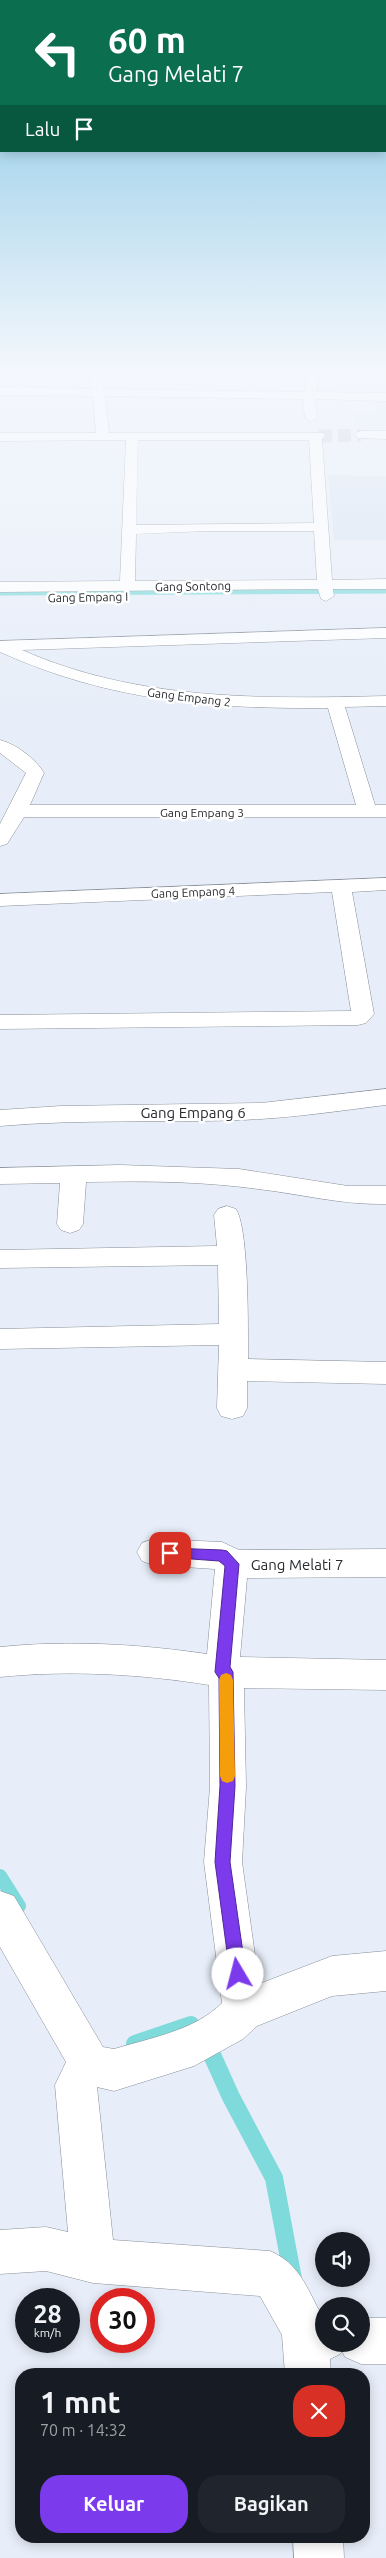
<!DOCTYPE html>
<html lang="id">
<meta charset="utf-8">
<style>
:root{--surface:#171b24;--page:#20242c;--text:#f1f3f6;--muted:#9ea1a6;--accent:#7c3aed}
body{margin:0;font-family:Ubuntu,sans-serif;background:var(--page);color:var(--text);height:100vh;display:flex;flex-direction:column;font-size:19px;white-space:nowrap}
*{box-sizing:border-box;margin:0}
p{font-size:16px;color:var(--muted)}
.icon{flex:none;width:28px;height:28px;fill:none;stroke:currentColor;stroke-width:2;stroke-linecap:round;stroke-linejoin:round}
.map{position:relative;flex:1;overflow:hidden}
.sheet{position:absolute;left:15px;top:2368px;width:355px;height:175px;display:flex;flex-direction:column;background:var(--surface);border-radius:20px;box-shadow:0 2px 12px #0003}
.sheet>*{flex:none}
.hud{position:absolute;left:0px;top:0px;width:386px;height:152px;box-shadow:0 2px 12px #0003;background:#0b6e4f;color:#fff;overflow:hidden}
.controls{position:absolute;left:315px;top:2232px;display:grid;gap:10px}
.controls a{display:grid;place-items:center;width:55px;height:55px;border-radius:50%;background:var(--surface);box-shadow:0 2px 12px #0003;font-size:25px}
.speed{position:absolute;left:15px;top:2288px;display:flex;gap:10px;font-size:25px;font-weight:700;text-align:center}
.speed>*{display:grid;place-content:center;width:65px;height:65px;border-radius:50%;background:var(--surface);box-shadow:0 2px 12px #0003;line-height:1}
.speed small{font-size:12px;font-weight:400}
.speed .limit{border:8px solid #d22;background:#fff;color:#111}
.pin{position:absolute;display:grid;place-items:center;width:42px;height:42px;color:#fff;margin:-21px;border-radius:10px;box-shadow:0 2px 8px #0006}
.me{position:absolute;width:55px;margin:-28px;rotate:352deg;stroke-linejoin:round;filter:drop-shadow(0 0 4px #0008)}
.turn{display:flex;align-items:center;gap:18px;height:105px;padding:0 25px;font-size:22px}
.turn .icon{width:65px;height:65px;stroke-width:2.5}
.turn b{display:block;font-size:35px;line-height:42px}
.then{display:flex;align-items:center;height:48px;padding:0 25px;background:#0003;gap:10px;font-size:19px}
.round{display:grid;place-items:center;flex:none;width:52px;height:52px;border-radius:20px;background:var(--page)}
.head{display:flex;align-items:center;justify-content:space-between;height:85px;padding:0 25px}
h1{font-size:30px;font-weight:700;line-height:38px}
.button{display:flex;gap:10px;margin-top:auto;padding:10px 25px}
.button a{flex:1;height:58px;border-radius:20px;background:var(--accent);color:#fff;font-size:20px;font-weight:700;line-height:58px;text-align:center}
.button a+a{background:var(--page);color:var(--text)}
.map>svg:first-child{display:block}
.built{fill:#d7e3f3}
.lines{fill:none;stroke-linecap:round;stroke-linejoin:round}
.stream-far2{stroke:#7fdadb;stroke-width:7}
.stream-far1{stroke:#7fdadb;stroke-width:14}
.stream{stroke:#7fdadb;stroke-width:18}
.minor-tunnel{stroke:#c1c7d0;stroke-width:13;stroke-dasharray:13 6;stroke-linecap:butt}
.minor-casing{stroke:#878e97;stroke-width:1}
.minor{fill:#fff;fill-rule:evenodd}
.route{fill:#7c3aed;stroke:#51269a}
.slow{fill:#f59e0b}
.labels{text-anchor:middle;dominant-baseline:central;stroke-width:5;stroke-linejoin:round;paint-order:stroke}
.far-street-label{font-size:12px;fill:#282a2e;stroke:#fff}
.street-label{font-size:15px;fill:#282a2e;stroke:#fff}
</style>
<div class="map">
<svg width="386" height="2558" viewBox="0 0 386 2558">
<rect width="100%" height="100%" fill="#e7eef9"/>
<!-- built -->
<path class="built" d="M379,399h7v27h-32l1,-13h21v-12z
M328,475l58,1v64h-52z"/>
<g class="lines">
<!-- stream-far2 -->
<path class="stream-far2" d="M0,592l386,-2"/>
<!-- stream-far1 -->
<path class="stream-far1" d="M0,1876l19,30"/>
<!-- stream -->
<path class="stream" d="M135,2044l56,-19
M212,2055l19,42 43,81 19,101"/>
<!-- minor-tunnel -->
<path class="minor-tunnel" d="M319,436l42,-1"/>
<!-- minor casing -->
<g class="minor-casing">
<path id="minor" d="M88,368h12l4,21 200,3 4,-24h12l-4,24 70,1v8l-71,-2 2,19 -6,4 -6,-4 -2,-19 -198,-3 4,37h214l2,3 -3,3 10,141 54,-1v10h-53l1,7 -8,5 -5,-2 -3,-10 -318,3v-10l120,-1 6,-141 -126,1v-8h96l-3,-37 -93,-1v-8l93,2zM138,440h171l5,83 -178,2zM209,531h105l3,49 -182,1 1,-47z
M347,368h39v4l-34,-1z
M361,431h25v8l-29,-1 -2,-3 2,-3z
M386,628v10l-364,12c116,51 240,49 364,46v10l-41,1 30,98h11v12h-362l-17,27 -7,2v-22l26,-51 -26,-20v-13c16,4 36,19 44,33l-14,32h326l-28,-97c-119,1 -219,-7 -328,-56v-11z
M386,878v12l-34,2 22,122 -8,9 -8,2 -358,4v-14l351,-4 -19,-119 -332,14v-12z
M386,1089v16c-48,6 -95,13 -143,15 -81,3 -162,-1 -243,6v-16l61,-4 200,-3z
M120,1165l119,4 109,17h38v18c-44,1 -85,-10 -128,-15 -57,-8 -115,-8 -172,-7l-3,42 -4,6 -9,3 -9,-3 -4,-6 3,-41 -60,1v-16z
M227,1206l9,3c13,20 12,122 12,150l138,3v22l-139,-3v27l-4,8 -11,3 -11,-3 -4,-8 2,-63 -219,4v-20l219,-5 -1,-59 -218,3v-18l217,-4 -3,-31 4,-6z
M153,1539l69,3 17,8 147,-1v28l-139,1 -7,79 146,3v30l-142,-2 2,99 -4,75 17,122 73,-28 54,-5v40l-54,5 -75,30 -14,13 -49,27 -80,25 -17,-4 16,153 157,11c30,13 36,36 51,63l3,1v29h37v-26h25v46h-25l-16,-7 -3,-6 -2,3 -10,5 1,15h-46l-3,-39 -22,-39 -167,-13 -47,-12 -46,3v-44l46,-3 22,5 -13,-147 11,-23 -66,-115v-56l14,5 89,151 11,2c36,-11 80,-18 108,-46l-18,-141 6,-75 -1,-102c-68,-11 -140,-15 -209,-8v-30c68,-7 139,-3 207,7l8,-85 -62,-4 -11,-4 -5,-9 5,-9z
M293,2536h50l1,22h-50z"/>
</g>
<!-- minor -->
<use href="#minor" class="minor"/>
</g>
<!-- sky -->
<linearGradient id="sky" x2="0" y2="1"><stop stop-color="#7ec3e3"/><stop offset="0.51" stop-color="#f4f7fc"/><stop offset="1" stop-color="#f4f7fc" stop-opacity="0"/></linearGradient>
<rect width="386" height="726" fill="url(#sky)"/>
<!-- route -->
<path class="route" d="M170,1548l52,2 5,1 12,13 -9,103 3,5 2,114 -5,76 16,112 -2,6 -6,2 -6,-2 -2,-6 -15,-112 5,-76 -1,-108 -4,-6 10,-106 -6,-5 -54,-4 -2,-4 2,-4z"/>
<!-- slow -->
<path class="slow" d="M226,1673l5,2 2,5 2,96 -2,5 -6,2 -5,-2 -2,-5 -1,-96 2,-5z"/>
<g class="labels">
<!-- far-street labels -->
<g class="far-street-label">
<text transform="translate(193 586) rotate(-1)">Gang Sontong</text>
<text transform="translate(88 597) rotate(-1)">Gang Empang I</text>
<text transform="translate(189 697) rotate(7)">Gang Empang 2</text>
<text x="202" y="812">Gang Empang 3</text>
<text transform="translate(193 892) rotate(-2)">Gang Empang 4</text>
</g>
<!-- street labels -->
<g class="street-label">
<text x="193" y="1112">Gang Empang 6</text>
<text x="297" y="1564">Gang Melati 7</text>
</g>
</g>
</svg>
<div class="controls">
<a><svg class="icon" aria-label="sound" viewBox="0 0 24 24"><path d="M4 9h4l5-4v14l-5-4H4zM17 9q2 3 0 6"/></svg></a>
<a><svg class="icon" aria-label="search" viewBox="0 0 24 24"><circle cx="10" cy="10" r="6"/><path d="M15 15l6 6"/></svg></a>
</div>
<div class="speed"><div>28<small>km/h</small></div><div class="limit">30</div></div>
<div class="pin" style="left:170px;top:1553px;background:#d93025"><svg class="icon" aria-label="arrive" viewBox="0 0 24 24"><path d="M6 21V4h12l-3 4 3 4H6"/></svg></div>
<svg class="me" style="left:238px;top:1974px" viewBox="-20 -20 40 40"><circle r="19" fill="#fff"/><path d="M0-13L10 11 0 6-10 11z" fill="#7c3aed"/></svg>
<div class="hud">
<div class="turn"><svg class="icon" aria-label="left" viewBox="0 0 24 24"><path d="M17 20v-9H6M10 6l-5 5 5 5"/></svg><div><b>60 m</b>Gang Melati 7</div></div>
<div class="then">Lalu<svg class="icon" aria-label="arrive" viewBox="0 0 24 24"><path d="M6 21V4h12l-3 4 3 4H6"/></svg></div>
</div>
<section class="sheet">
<div class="head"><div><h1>1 mnt</h1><p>70 m · 14:32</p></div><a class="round" style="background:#d93025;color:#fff"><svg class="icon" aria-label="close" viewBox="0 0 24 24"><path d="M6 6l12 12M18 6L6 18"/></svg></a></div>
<div class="button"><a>Keluar</a><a>Bagikan</a></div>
</section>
</div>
